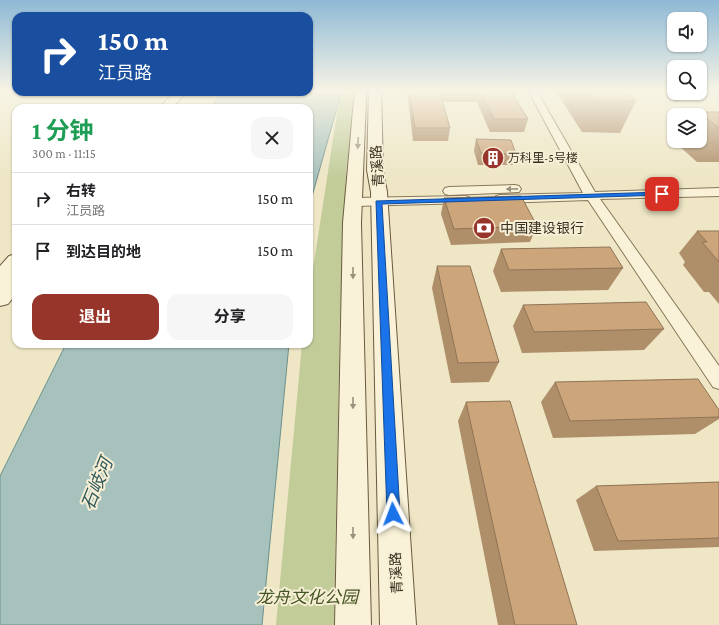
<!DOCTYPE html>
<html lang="zh">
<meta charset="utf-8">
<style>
:root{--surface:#fff;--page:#f6f6f6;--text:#202124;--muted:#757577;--line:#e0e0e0;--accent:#98352b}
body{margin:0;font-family:"Crimson Pro","Noto Sans SC",serif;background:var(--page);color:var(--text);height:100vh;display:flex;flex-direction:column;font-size:15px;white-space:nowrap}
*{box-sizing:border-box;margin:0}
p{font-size:13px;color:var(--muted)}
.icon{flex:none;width:22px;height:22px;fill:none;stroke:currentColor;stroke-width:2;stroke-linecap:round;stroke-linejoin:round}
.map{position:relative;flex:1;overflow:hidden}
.details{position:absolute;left:12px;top:104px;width:301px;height:244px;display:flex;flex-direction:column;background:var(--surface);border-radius:12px;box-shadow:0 1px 3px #0004}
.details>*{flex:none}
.top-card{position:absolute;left:12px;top:12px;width:301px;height:84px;border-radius:12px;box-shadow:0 1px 3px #0004;background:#1a4fa0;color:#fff;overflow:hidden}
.tools{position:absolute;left:667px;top:12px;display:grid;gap:8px}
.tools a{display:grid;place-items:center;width:40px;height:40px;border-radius:8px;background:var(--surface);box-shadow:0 1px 3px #0004;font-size:20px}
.pin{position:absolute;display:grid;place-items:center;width:34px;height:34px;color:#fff;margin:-17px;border-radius:8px;box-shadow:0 2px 6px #0006}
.me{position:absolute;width:44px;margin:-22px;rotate:357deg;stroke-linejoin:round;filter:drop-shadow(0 0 3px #0008)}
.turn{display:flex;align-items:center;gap:14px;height:84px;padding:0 20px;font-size:18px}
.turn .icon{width:52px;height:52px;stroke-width:2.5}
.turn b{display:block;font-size:28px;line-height:34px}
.round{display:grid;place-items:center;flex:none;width:42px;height:42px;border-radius:12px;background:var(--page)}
.head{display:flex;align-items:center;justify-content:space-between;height:68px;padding:0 20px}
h1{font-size:24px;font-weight:700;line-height:30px;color:#1e9e55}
.button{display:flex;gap:8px;margin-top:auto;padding:8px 20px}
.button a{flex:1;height:46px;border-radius:12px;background:var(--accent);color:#fff;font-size:16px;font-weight:700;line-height:46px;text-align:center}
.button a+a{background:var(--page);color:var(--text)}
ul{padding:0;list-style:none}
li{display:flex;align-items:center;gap:12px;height:52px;padding:0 20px;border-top:1px solid var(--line)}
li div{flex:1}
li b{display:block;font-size:15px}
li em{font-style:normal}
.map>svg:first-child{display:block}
.green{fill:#c1cc99}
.water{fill:#a7c1bc;stroke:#6d908b}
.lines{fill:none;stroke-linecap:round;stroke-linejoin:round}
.minor-casing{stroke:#89785b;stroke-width:2}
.secondary-casing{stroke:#6b593e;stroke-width:2}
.minor{fill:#f9f2d8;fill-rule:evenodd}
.secondary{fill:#f9f2d8;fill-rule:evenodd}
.wall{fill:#af8e6a}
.shaded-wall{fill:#8f7456}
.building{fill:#cca57b;stroke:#8f7456}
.oneway{fill:#99907c}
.route{fill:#1a73e8;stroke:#114b97}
.labels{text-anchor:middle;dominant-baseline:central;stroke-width:4;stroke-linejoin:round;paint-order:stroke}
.far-poi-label{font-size:12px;fill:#392e1f;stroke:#f6efd5;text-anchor:start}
.street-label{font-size:14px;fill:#392e1f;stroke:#f6efd5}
.poi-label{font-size:14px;fill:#392e1f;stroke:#f6efd5;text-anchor:start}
.near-park-label{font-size:17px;font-style:italic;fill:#455625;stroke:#f6efd5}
.near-water-label{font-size:18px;font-style:italic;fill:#2e5759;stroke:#f6efd5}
</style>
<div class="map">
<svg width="719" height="625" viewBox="0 0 719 625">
<rect width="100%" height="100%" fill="#eee6c5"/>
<!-- green -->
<path class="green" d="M344,90h12l-10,82 -6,145 -6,308h-58l26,-281h7v-49l31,-201h3z"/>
<!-- water -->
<path class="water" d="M309,90h33l-33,117v-99h-98l10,-16h88z
M66,344h223l-27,281h-262v-149z"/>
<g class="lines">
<!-- minor casing -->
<g class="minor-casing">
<path id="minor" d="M528,90h8l59,102 124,-4v8l-119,3 119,167v23l-6,-2 -125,-187 -88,3 -4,-1 -2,-3 2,-3 4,-1 83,-2z
M515,185l4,1 2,3 -2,3 -70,3 -4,-1 -2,-3 2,-3 4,-1z
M465,196l4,1 2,3 -2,3 -114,3 -4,-1 -2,-3 2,-3 4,-1z"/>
</g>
<!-- secondary casing -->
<g class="secondary-casing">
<path id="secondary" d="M356,90h12l-2,9 -5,124 10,402h-36l8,-402 11,-124z
M369,90h12l2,80 4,22 29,433h-36l-9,-433 -4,-22z
M174,92h13l-15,16h-13z
M16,254v40l-8,10 -8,2v-40l9,-10z"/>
</g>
<!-- minor -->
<use href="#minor" class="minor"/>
<!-- secondary -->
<use href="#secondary" class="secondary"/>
</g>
<!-- wall -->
<path class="wall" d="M407,90h110l-2,7 13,22 -4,13h-34l-13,-30h-34l7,26 -2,13h-35z
M555,90h71l10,11 -16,32 -38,-1z
M660,90h14v3h11l-8,10z
M698,112h21v50h-22l-20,-18 2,-3h21v-26h-4z
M476,139l40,15 -3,11h-35l-4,-14z
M444,198l93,28 -7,16 -79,3 -10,-31z
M697,231h22v73l-10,-12h-5l-21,-27 2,-3 -6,-9z
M501,249l122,19 -15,22 -107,2 -8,-21z
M437,266l62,96 -10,20 -38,1 -19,-95z
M523,305l141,24 -20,21 -122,3 -9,-27z
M555,382l164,28v9l-24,15 -142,4 -12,-36z
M466,402l111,223h-79l-40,-204z
M719,482v65l-125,4 -18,-51 20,-14z"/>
<!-- shaded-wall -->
<path class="shaded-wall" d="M683,93h2l-8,10z"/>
<!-- building -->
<path class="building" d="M409,90h30l11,38h-35z
M480,90h30l18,29h-34z
M588,90h38l10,11 -40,-1z
M698,112h21v16z
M476,139l35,1 5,14 -35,-1z
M521,196l16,30 -83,3 -10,-31z
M697,231h22v31l-17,-20h5z
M610,247l13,21 -114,2 -8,-21z
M437,266h33l29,96 -41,1z
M646,302l18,27 -130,3 -11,-27z
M698,379l21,31v7l-149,4 -15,-39z
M510,401l67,224h-62l-49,-223z
M719,482v56l-101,3 -22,-55z"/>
<!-- one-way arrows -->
<defs><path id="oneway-solid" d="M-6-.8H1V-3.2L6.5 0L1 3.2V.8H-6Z"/></defs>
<g class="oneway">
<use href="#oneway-solid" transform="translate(358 143) rotate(93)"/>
<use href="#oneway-solid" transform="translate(512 189) rotate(179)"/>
<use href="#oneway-solid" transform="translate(353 273) rotate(90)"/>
<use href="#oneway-solid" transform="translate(353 403) rotate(90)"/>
<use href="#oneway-solid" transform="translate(353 533) rotate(90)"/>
</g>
<!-- sky -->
<linearGradient id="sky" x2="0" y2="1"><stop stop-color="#8eb9d6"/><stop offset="0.51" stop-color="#f7f4e5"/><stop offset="1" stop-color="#f7f4e5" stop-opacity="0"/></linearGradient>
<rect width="719" height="178" fill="url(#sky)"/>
<!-- route -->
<path class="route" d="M662,192h2v3l-282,9 18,310 -2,4 -5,2 -4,-2 -2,-4 -11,-313z"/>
<!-- icons -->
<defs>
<g id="building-disc" transform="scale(1.15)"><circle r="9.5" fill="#98352b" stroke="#f6efd5"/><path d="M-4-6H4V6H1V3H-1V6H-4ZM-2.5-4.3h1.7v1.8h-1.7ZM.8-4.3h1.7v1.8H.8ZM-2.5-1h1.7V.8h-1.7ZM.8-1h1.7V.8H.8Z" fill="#fff"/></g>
<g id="bank-disc" transform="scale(1.15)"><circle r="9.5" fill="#98352b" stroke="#f6efd5"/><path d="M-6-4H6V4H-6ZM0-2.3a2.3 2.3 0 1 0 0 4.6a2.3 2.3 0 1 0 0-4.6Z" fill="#fff"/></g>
</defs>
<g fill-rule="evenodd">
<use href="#building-disc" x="493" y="158"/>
<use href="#bank-disc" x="484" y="228"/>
</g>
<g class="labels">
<!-- far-poi labels -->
<g class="far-poi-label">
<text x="508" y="158">万科里-5号楼</text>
</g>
<!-- street labels -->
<g class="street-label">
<text transform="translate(377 166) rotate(-94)">青溪路</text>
<text transform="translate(396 573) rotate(-93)">青溪路</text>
</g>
<!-- poi labels -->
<g class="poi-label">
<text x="500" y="228">中国建设银行</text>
</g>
<!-- near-park labels -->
<g class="near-park-label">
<text x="307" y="597">龙舟文化公园</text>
</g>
<!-- near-water labels -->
<g class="near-water-label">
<text transform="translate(97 484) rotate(-68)">石岐河</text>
</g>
</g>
</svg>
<div class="tools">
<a><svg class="icon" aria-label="sound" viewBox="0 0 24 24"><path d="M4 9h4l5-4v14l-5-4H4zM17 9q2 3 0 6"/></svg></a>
<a><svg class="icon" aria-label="search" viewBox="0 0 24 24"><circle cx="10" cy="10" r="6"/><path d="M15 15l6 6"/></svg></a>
<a><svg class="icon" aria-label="layers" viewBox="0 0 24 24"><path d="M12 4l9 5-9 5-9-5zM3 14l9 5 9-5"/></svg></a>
</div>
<div class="pin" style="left:662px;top:194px;background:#d93025"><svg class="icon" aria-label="arrive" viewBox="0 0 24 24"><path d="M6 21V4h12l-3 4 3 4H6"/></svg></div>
<svg class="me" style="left:393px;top:514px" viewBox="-20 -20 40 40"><path d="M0-17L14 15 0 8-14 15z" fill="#1a73e8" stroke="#fff" stroke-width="4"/></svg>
<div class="top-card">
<div class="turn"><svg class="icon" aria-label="right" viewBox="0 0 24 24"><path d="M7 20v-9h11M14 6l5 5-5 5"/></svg><div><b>150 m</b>江员路</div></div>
</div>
<section class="details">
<div class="head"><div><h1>1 分钟</h1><p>300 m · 11:15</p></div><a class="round"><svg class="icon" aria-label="close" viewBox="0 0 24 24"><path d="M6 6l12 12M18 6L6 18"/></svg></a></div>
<ul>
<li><svg class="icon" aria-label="right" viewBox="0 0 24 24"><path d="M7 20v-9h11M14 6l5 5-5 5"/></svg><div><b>右转</b><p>江员路</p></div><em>150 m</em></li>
<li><svg class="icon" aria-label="arrive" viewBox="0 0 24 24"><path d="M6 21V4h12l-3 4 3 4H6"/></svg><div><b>到达目的地</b></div><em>150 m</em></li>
</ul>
<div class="button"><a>退出</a><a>分享</a></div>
</section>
</div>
